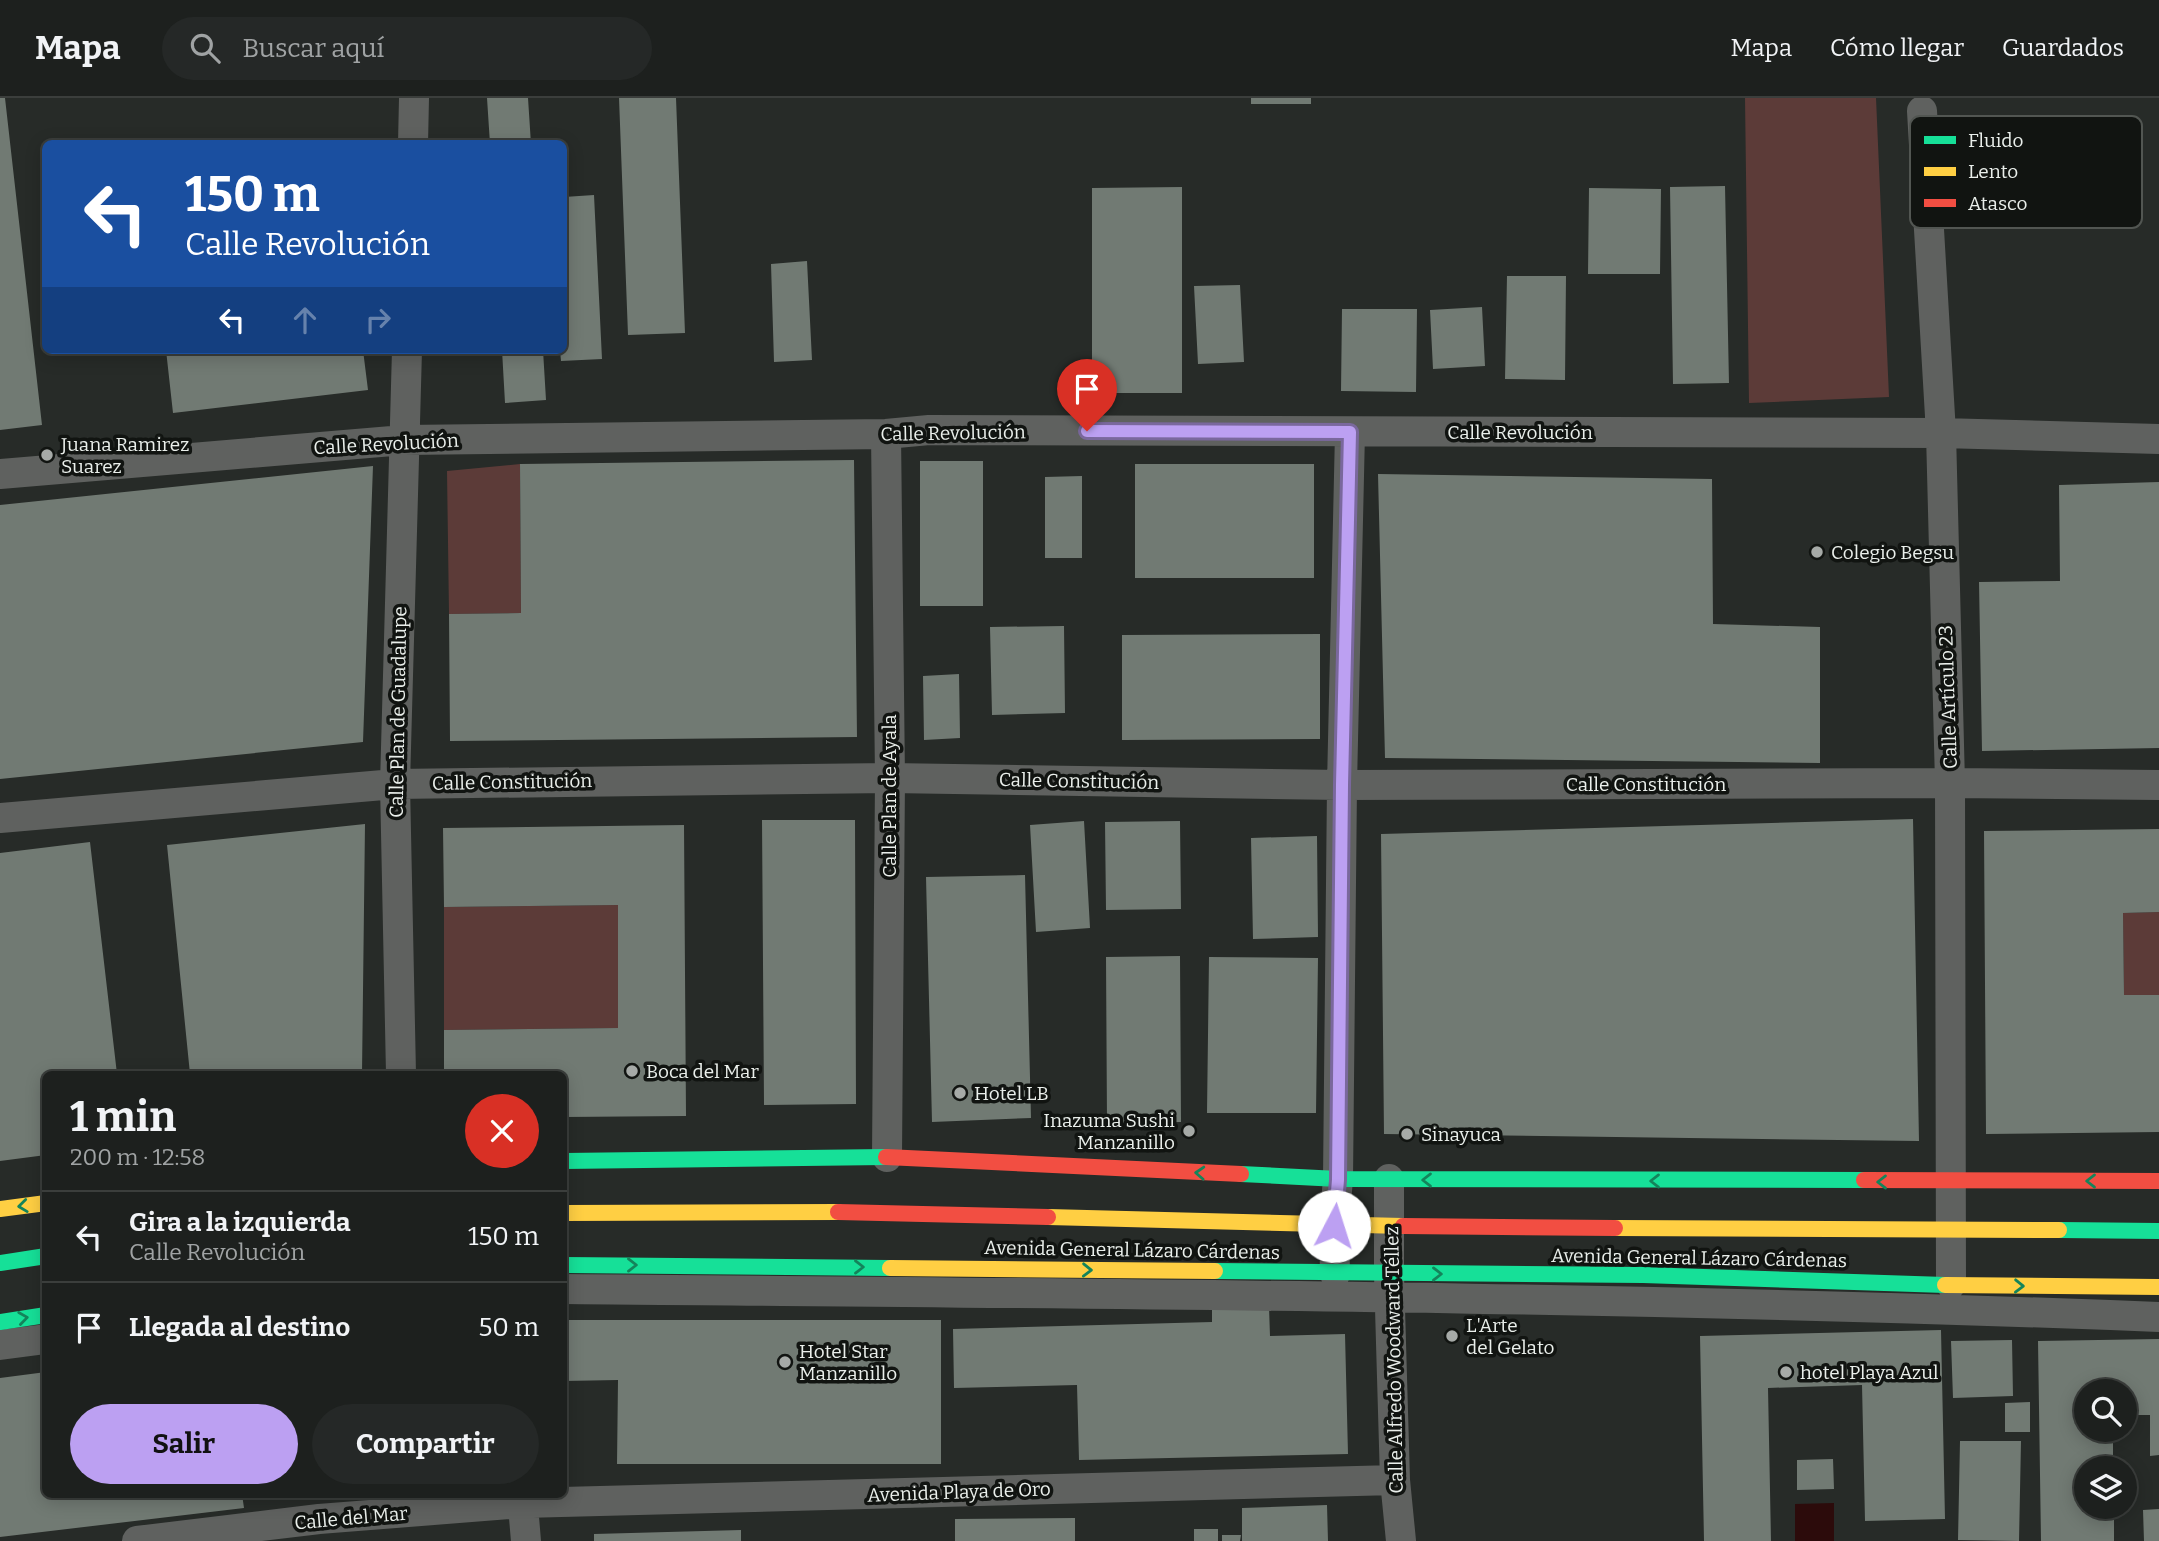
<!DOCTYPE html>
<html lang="es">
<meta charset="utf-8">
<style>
:root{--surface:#1d201e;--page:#252827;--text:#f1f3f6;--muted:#a0a3a4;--line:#3b3e3c;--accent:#bca0f2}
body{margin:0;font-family:Bitter,serif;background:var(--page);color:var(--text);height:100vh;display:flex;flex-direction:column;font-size:26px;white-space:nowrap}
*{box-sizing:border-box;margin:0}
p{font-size:23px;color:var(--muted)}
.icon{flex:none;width:38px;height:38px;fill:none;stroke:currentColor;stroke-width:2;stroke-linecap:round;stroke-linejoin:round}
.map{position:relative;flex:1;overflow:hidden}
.details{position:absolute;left:42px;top:973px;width:525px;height:427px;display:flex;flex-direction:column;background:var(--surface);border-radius:10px;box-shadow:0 4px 18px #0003,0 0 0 2px var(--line)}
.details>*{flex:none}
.banner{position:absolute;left:42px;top:42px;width:525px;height:214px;border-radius:10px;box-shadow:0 4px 18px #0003,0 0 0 2px var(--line);background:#1a4fa0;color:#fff;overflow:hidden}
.fabs{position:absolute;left:2074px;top:1281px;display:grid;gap:14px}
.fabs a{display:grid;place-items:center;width:63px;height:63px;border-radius:50%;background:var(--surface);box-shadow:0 4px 18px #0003,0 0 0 2px var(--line);font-size:35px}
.pin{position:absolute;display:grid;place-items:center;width:60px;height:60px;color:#fff;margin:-72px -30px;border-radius:50% 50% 50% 0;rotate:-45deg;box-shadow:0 0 7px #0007}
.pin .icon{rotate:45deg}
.me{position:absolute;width:77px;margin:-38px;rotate:5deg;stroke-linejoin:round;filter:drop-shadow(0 0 5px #0008)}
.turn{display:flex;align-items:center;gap:24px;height:147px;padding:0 28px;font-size:32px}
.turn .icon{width:91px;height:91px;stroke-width:2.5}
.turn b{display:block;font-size:49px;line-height:60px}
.lanes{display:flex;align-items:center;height:66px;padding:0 28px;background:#0003;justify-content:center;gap:35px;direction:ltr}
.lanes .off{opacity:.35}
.round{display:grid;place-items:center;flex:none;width:74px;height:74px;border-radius:37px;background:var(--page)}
.headline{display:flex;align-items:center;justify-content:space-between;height:119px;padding:0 28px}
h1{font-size:42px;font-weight:700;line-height:52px}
.primary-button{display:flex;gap:14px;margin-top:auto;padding:14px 28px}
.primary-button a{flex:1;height:80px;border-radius:42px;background:var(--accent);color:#111;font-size:28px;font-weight:700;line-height:80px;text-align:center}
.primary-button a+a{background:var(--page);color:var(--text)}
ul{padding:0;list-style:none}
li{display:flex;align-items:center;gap:21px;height:91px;padding:0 28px;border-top:2px solid var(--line)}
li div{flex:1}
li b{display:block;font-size:26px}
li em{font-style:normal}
header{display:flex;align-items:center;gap:42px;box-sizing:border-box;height:98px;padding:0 35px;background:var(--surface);border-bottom:2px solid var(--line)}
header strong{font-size:33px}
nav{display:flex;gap:38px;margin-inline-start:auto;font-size:24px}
.search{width:490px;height:63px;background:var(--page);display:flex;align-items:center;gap:18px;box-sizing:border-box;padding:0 24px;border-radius:38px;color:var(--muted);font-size:26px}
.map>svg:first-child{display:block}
.green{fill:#5c3b38}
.water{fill:#2c0b0b}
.building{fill:#717a73}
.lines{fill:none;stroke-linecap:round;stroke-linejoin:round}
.street{stroke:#5f615f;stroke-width:30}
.fast{stroke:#16e098;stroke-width:16}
.slow{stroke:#ffcf43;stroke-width:16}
.jam{stroke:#f24e42;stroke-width:16}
.oneway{stroke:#14845b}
.route-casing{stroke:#7a689d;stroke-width:18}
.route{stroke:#bca0f2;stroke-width:12}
.poi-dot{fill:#a6aaa7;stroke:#111411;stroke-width:2.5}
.labels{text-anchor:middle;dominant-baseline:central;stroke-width:7;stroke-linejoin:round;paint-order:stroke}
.street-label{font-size:19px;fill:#eaefeb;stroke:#111411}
.poi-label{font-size:19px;fill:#eaefeb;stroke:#111411;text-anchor:start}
.key{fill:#111411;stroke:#525652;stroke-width:2}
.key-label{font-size:19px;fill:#eaefeb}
</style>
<header>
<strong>Mapa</strong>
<div class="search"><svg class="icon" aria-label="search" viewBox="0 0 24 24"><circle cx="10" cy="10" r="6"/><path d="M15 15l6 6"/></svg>Buscar aquí</div>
<nav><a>Mapa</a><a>Cómo llegar</a><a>Guardados</a></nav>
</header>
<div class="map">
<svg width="2159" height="1443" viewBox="0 0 2159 1443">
<rect width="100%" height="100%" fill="#272b28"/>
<!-- green -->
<path class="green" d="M1745,0h131l13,299 -140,6z
M520,366l1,149 -72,1 -2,-143z
M618,807v123l-174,2v-123z
M2159,814v83h-35l-1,-82z"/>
<!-- water -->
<path class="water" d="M1834,1405v38h-39v-37z"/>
<!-- building -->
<path class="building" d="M0,0h5l37,327 -42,5z
M487,0h41l3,46h-41z
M619,0h57l9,235 -57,2z
M1251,0h60v6h-60z
M1725,88l4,197 -56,1 -3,-197z
M1182,89v206h-90v-205z
M1589,90l72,1 -1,85h-72z
M594,97l8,164 -41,2 -1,-11h4v-153z
M807,163l5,99 -38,2 -3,-98z
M1507,178h59l-1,104 -60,-1z
M1240,187l4,77 -46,2 -4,-78z
M1482,209l3,59 -52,3 -3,-59z
M1342,211h75l-1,83 -75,-1z
M166,252h197l5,40 -195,23z
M502,252h41l3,50 -41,3z
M854,362l3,277 -407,4 -1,-127 72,-1 -1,-149z
M920,363h63v145h-63z
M1135,366h179v114h-179z
M373,368l-10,276 -363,37v-274z
M1378,376l334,5 1,145 107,3v136l-435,-5z
M1082,378v82h-37v-81z
M2159,384v266l-177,3 -3,-169 81,-1 -1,-96z
M1064,528l1,87 -73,2 -2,-88z
M1320,536v105l-198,1v-105z
M959,576l1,64 -36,2 -1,-64z
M1913,721l6,322 -535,-7 -3,-300z
M762,722h93l1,284 -92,1z
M1084,723l6,107 -54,4 -6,-107z
M1180,723l1,88 -75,1 -1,-88z
M365,726l-3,250h-172l-23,-229z
M684,727l2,291 -122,1v-43h-120v-44l174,-2v-123l-174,2 -1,-79z
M2159,731v83l-36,1 1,82h35v137l-173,2 -2,-303z
M1317,738l1,101 -65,2 -2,-101z
M90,744l27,232h-71v81l-46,6v-308z
M1025,777l6,243 -99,4 -6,-245z
M1180,858l1,166 -74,1 -1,-166z
M1209,859l109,1 -2,155h-109z
M1269,1209l1,29 75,-2 3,120 -269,6 -2,-75 -123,3 -1,-59 259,-7v-13z
M564,1222h377v144h-324l1,-84 -54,1z
M1941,1232l4,189 -80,2 -3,-136 -94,3 3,153h-67l-4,-205z
M2159,1241v116l-9,1v-41h-26v-24h-38v39h27v38h-27v39h28v34h-73l-3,-200z
M2012,1242l1,56 -60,2 -2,-57z
M46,1274v122h196l2,14 -244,29v-159z
M2030,1304v30h-25v-29z
M1960,1343h61l-2,100 -61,-1z
M1833,1361l1,30 -37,1v-30z
M1327,1407l1,36h-86v-33z
M2159,1411v32h-15l-1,-31z
M1075,1420v23h-120v-22z
M1194,1431h24v12h-24z
M741,1432v11h-147v-7z
M1222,1437h19l-1,6h-18z"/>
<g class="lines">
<!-- street -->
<path class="street" d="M1922,13l19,322 9,350 1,501
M413,46l1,-46
M886,336l4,344 -3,379
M0,376l404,-34 482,-6 43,-4 1012,3 218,6
M0,720l395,-34 495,-6 452,7 608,-2 209,2
M401,976l-6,-290 12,-434
M1389,1081v95l6,206 6,61
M1335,1176l-1,-48 4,-47 4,-394 8,-353
M564,1191c531,5 1063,7 1595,28
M0,1247l46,-6
M522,1396l4,47
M137,1443l182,-22 204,-16 872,-23"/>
<!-- fast -->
<path class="fast" d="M564,1063l322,-4
M1241,1076l97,5 526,1
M2059,1132l100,1
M0,1165l46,-7
M564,1167l326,3
M1215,1173l428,4 302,10
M0,1224l46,-7"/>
<!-- slow -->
<path class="slow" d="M0,1111l46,-6
M564,1115l274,-1
M1048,1119l355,9
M1615,1130l444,2
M890,1170l325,3
M1945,1187l214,2"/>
<!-- jam -->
<path class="jam" d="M886,1059l355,17
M1864,1082l295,1
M838,1114l210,5
M1403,1128l212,2"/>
</g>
<!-- one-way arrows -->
<defs><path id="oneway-chevron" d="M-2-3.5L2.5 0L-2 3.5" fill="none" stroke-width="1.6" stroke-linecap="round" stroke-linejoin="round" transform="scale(1.75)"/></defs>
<g class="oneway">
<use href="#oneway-chevron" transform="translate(1200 1075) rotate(-177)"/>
<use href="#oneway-chevron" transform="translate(1427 1082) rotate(-180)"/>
<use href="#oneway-chevron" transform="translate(1655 1083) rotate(-180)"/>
<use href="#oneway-chevron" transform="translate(2091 1083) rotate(180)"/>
<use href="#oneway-chevron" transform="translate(1882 1084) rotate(-180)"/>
<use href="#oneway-chevron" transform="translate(23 1108) rotate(173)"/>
<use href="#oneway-chevron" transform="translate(632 1167)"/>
<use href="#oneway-chevron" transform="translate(859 1169)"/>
<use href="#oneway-chevron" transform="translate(1087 1172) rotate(1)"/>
<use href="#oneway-chevron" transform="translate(1437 1176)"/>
<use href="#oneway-chevron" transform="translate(2019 1188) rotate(1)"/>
<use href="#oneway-chevron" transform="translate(23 1220) rotate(-8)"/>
</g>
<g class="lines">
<!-- route casing -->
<g class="route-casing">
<path id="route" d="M1087,333l263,1 -8,353 -4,395 -4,46"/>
</g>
<!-- route -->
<use href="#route" class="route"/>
</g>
<!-- markers -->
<g class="poi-dot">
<circle cx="47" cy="357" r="7"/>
<circle cx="1817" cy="454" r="7"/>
<circle cx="632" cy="973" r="7"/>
<circle cx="960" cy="995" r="7"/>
<circle cx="1189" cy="1033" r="7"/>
<circle cx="1407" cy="1036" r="7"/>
<circle cx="1452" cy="1238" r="7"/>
<circle cx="785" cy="1264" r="7"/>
<circle cx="1786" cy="1274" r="7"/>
</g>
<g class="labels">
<!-- street labels -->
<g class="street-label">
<text x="1520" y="334">Calle Revolución</text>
<text transform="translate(953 335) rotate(-1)">Calle Revolución</text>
<text transform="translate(386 346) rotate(-3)">Calle Revolución</text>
<text transform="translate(1948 599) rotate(-92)">Calle Artículo 23</text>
<text transform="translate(398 614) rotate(-89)">Calle Plan de Guadalupe</text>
<text transform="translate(1079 683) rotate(1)">Calle Constitución</text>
<text transform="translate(512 684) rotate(-1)">Calle Constitución</text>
<text x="1646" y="686">Calle Constitución</text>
<text transform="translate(889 698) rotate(-90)">Calle Plan de Ayala</text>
<text transform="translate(1132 1152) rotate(1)">Avenida General Lázaro Cárdenas</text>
<text transform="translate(1699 1160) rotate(1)">Avenida General Lázaro Cárdenas</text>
<text transform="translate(1394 1262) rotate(-91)">Calle Alfredo Woodward Téllez</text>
<text transform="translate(959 1394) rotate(-2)">Avenida Playa de Oro</text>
<text transform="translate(351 1420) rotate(-5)">Calle del Mar</text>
</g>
<!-- poi labels -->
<g class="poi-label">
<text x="61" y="346">Juana Ramirez<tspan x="61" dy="22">Suarez</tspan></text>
<text x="1831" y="454">Colegio Begsu</text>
<text x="646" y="973">Boca del Mar</text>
<text x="974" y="995">Hotel LB</text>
<text x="1175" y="1022" text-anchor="end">Inazuma Sushi<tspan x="1175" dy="22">Manzanillo</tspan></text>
<text x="1421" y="1036">Sinayuca</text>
<text x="1466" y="1227">L'Arte<tspan x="1466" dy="22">del Gelato</tspan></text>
<text x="799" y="1253">Hotel Star<tspan x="799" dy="22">Manzanillo</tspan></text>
<text x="1800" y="1274">hotel Playa Azul</text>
</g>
</g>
<!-- legend -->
<rect x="1910" y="18" width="232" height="112" rx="10" class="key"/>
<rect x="1924" y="38" width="32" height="8" fill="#16e098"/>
<rect x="1924" y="69" width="32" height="9" fill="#ffcf43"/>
<rect x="1924" y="101" width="32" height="8" fill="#f24e42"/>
<g class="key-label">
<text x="1968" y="49">Fluido</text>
<text x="1968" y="80">Lento</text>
<text x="1968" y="112">Atasco</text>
</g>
</svg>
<div class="fabs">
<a><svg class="icon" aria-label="search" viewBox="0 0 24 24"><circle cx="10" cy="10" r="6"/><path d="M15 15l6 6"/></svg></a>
<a><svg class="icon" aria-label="layers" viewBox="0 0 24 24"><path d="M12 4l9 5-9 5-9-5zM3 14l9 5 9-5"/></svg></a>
</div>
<div class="pin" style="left:1087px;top:333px;background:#d93025"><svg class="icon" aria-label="arrive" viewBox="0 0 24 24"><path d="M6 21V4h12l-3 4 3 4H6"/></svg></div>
<svg class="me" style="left:1334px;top:1128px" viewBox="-20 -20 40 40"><circle r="19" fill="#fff"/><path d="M0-13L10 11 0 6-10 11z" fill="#bca0f2"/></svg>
<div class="banner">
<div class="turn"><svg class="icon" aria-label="left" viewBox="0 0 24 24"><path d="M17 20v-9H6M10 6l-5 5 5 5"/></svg><div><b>150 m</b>Calle Revolución</div></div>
<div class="lanes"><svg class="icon" aria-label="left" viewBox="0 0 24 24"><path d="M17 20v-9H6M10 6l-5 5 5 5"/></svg><svg class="icon off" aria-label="ahead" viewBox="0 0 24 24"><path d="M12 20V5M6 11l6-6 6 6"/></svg><svg class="icon off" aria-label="right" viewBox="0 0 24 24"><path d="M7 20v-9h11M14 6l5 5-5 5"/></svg></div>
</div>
<section class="details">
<div class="headline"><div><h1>1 min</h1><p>200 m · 12:58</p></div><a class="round" style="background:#d93025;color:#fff"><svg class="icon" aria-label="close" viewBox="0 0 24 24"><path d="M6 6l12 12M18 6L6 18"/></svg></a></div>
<ul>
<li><svg class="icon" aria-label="left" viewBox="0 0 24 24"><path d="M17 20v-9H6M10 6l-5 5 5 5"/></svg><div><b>Gira a la izquierda</b><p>Calle Revolución</p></div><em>150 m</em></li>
<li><svg class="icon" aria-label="arrive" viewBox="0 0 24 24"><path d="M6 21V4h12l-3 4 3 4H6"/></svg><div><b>Llegada al destino</b></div><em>50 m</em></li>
</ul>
<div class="primary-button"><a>Salir</a><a>Compartir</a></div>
</section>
</div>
